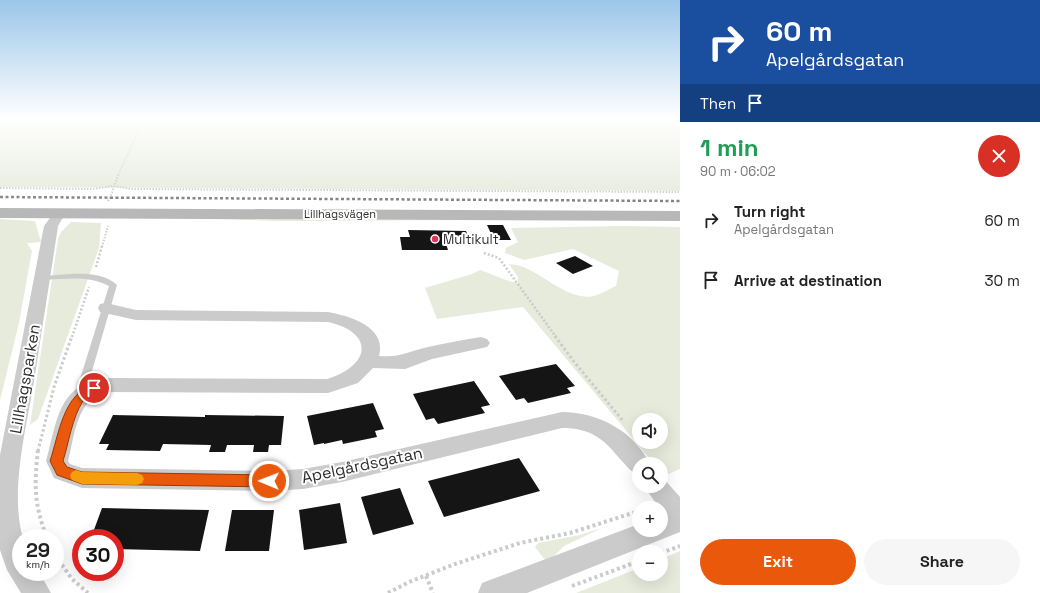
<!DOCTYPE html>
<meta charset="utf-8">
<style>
:root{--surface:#fff;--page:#f6f6f6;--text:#222;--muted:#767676;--accent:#ea580c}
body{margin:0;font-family:"Space Grotesk",sans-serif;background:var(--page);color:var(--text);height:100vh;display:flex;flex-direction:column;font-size:15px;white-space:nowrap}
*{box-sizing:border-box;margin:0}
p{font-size:13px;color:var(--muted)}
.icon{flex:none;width:22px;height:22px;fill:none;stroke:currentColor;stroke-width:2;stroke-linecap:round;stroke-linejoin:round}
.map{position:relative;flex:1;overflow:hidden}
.sheet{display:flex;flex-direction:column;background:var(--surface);width:360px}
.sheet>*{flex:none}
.banner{background:#1a4fa0;color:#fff;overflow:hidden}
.fabs{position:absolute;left:632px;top:413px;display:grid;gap:8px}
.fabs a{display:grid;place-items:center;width:36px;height:36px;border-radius:50%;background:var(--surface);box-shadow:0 4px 16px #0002;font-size:20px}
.speed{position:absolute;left:12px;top:529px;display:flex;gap:8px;font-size:20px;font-weight:700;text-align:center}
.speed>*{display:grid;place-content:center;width:52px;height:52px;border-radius:50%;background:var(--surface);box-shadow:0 4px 16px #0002;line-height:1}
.speed small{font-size:10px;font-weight:400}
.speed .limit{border:6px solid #d22;background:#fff;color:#111}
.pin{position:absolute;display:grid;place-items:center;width:34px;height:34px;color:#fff;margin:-17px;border:2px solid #fff;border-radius:50%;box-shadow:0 1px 4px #0007}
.me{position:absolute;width:44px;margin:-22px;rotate:271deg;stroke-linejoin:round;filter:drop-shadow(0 0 3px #0008)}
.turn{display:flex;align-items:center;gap:14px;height:84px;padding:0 20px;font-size:18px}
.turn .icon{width:52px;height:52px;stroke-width:2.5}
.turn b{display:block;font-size:28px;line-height:34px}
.then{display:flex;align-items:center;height:38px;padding:0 20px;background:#0003;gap:8px;font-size:15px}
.round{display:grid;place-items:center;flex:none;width:42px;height:42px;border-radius:21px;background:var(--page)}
.headline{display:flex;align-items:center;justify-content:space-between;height:68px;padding:0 20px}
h1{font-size:24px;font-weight:700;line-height:30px;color:#1e9e55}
.cta{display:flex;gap:8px;margin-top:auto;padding:8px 20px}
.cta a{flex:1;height:46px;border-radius:24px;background:var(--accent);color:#fff;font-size:16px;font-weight:700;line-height:46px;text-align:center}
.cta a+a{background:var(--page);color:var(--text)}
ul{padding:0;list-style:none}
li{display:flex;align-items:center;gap:12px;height:60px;padding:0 20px}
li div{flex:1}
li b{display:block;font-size:15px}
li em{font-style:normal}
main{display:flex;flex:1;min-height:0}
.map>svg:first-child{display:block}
.green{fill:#e6ebdc;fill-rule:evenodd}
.water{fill:#c9e2eb}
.building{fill:#151515}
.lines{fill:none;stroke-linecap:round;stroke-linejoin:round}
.path-far4{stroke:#cbcbcb;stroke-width:1.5;stroke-dasharray:1 1;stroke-linecap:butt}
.path-far3{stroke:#cbcbcb;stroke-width:2;stroke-dasharray:1.5 1.5;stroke-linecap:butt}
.path-far2{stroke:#cbcbcb;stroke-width:2.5;stroke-dasharray:2 2;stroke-linecap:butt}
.path-far1{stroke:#cbcbcb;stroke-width:3;stroke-dasharray:2.5 2.5;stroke-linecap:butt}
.path{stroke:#cbcbcb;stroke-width:4;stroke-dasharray:3 3;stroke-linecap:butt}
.lane{fill:#cbcbcb;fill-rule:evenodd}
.street{fill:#cbcbcb;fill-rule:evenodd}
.secondary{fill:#b8b8b8;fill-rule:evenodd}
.rail{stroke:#838383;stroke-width:2.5;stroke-dasharray:3 2.5;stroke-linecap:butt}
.route{fill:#ea580c;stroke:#983908}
.slow{fill:#f59e0b}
.poi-dot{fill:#e13559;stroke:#fff;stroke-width:1.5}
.labels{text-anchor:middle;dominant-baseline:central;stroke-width:4;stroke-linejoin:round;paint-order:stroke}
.far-street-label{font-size:11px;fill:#2e2e2e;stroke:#fff}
.poi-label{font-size:13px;fill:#2e2e2e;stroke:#fff;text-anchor:start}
.near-street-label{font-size:16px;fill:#2e2e2e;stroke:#fff}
</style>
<main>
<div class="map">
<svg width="680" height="593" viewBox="0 0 680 593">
<rect width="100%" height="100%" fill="#fff"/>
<!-- green -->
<path class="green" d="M0,118h680v73l-680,-4z
M192,218l271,2 -185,1z
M0,219l35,2 6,21 -14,1 5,8 -13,72 -19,77z
M71,222l30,1 -2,25 -61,171 -8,6 28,-186 3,-7z
M623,226l57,1v242l-16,7 -3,-4v-8h-7l-131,-157 -86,12 -12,-31 47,-14 8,-4c13,4 24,11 38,13v-6l-9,-13c29,1 55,38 85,32 7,-2 15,-7 22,-10l3,-15 -46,-22 -49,11 -19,-7 1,-5 12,-6 -7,-14zM639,420h22v22h-22z
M602,528l-38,18 -11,11 -8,3 -10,-13 3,-4 42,-8z
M680,551v42h-104l63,-25v6h22v-15z"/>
<!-- water -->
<path class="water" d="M44,118h41l2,1 -1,2 -13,2 -14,-2 -18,1 -1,-2z"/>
<!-- building -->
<path class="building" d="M487,225h16l8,15h-17z
M408,230l58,1 5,13h-25l2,6h-46l-2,-13h10z
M575,256l18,10 -20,8 -17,-11z
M556,364l19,22 -8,2 4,5 -43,10 -4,-5 -8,2 -17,-24z
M474,381l16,24 -9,2 4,6 -47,11 -4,-6 -8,2 -13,-26z
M373,403l11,26 -9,2 2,6 -34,7 -1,-4 -18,4v-1l-10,2 -7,-29z
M113,415l92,2v-2l79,1 -3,29h-12l-1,7h-15l1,-7h-27l-2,7h-16l2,-7 -48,-1 -3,7 -54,-1 3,-6h-10z
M519,458l21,33 -96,26 -16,-36z
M400,488l14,36 -41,11 -12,-38z
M340,503l7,40 -43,7 -5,-40z
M102,508l42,1 65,1 -9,41 -45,-1 -40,-1v-11h-24z
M232,510h42l-5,41h-44z"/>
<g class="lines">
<!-- path-far4 -->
<path class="path-far4" d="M118,175l27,-57"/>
<!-- path-far3 -->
<path class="path-far3" d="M0,188l92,1 21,-3 18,3 549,3
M108,201c5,-8 6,-17 11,-27
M102,247l6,-21"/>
<!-- path-far2 -->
<path class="path-far2" d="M484,253l15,5 57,79
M96,267l6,-21
M72,337l17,-50"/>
<!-- path-far1 -->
<path class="path-far1" d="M555,336l20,27 49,59
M38,451l16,-64 18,-51"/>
<!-- path -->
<path class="path" d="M38,450c-4,35 -4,54 9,88
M661,553l19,-7
M55,555l17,24 16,14
M426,576l7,17
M572,586l67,-25
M388,593l21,-11 46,-18 65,-21 50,-10 69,-22"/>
<!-- lane -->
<path class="lane" d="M71,274c15,-1 35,0 46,11l-32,110 -1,3 -4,1 -4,-1 -1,-3 34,-109c-21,-11 -43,-7 -66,-6l-4,-2 4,-2z"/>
<!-- street -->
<path class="street" d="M59,210l6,4 -7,12c-8,54 -17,108 -25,162 -8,44 -23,107 -10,150h-2v34h18l12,21h-30l-14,-23 -7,-20v-95l44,-229 11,-15z
M106,303l30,7 192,2c21,4 59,14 51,44 21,2 30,-5 49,-9 17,-4 35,-7 53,-10l6,2 3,4 -3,4 -55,12 -27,10 -32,-1 -15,15 -30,10 -221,-1c-31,7 -32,43 -39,69l2,3 12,4 187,3 34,-2 39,-7 220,-50c36,0 72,19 88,52h-11v11c-9,-3 -12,-9 -19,-16 -17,-21 -30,-31 -58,-31l-220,54 -39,7 -34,2 -187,-3 -28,-10 -8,-17c7,-23 10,-59 32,-73 8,-6 19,-8 29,-10l220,1c43,-13 49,-46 1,-57l-192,-2 -36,-8 -2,-4 2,-4z
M661,477l3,2 16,18v35l-153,61h-49l4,-10 157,-59v6h22v-14l3,-1 -20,-29h17z"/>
<!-- secondary -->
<path class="secondary" d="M0,208l680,3v10l-680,-3z"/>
<!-- rail -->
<path class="rail" d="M0,197l680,4"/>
</g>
<!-- sky -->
<linearGradient id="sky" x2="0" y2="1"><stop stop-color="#9bc6e9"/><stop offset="0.59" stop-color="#fff"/><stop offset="1" stop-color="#fff" stop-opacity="0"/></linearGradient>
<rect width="680" height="201" fill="url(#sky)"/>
<!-- route -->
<path class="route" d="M94,384l4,1 2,3c-4,7 -13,7 -17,13 -11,17 -14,41 -20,60l4,6 15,5 187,3 4,2 2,4 -2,4 -4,2 -187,-3 -25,-9 -7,-14c9,-27 13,-67 44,-77z"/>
<!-- slow -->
<path class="slow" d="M76,470l6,2 55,1 5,2 2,4 -2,4 -5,2 -55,-1 -10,-4 -2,-4 2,-4z"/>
<!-- markers -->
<circle class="poi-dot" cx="435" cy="239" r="4"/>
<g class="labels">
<!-- far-street labels -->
<g class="far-street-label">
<text x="340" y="214">Lillhagsvägen</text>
</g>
<!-- poi labels -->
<g class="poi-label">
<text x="443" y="239">Multikult</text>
</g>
<!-- near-street labels -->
<g class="near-street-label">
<text transform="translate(25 379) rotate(-80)">Lillhagsparken</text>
<text transform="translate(362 465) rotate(-12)">Apelgårdsgatan</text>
</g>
</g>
</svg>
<div class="fabs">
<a><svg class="icon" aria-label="sound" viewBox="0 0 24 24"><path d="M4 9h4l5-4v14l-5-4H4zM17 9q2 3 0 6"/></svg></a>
<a><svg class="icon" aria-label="search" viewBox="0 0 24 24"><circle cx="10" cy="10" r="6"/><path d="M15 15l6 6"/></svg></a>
<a>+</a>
<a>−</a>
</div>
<div class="speed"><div>29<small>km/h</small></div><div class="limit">30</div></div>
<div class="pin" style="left:94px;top:388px;background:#d93025"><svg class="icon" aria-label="arrive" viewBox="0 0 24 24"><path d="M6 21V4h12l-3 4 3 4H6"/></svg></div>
<svg class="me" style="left:269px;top:481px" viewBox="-20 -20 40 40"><circle r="17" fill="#ea580c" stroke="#fff" stroke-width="3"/><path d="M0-11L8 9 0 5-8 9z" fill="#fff"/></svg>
</div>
<section class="sheet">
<div class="banner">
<div class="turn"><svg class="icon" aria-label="right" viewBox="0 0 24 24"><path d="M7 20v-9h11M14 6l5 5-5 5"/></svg><div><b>60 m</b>Apelgårdsgatan</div></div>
<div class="then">Then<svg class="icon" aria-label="arrive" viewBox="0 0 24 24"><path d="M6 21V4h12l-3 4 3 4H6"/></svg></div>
</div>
<div class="headline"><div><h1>1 min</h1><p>90 m · 06:02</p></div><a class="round" style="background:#d93025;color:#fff"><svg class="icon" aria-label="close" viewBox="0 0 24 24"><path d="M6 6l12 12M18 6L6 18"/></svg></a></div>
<ul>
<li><svg class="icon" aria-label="right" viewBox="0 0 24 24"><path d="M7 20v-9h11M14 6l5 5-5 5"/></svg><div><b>Turn right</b><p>Apelgårdsgatan</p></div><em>60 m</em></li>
<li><svg class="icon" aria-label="arrive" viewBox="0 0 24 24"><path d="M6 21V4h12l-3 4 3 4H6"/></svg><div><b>Arrive at destination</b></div><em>30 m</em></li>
</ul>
<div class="cta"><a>Exit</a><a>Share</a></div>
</section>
</main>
